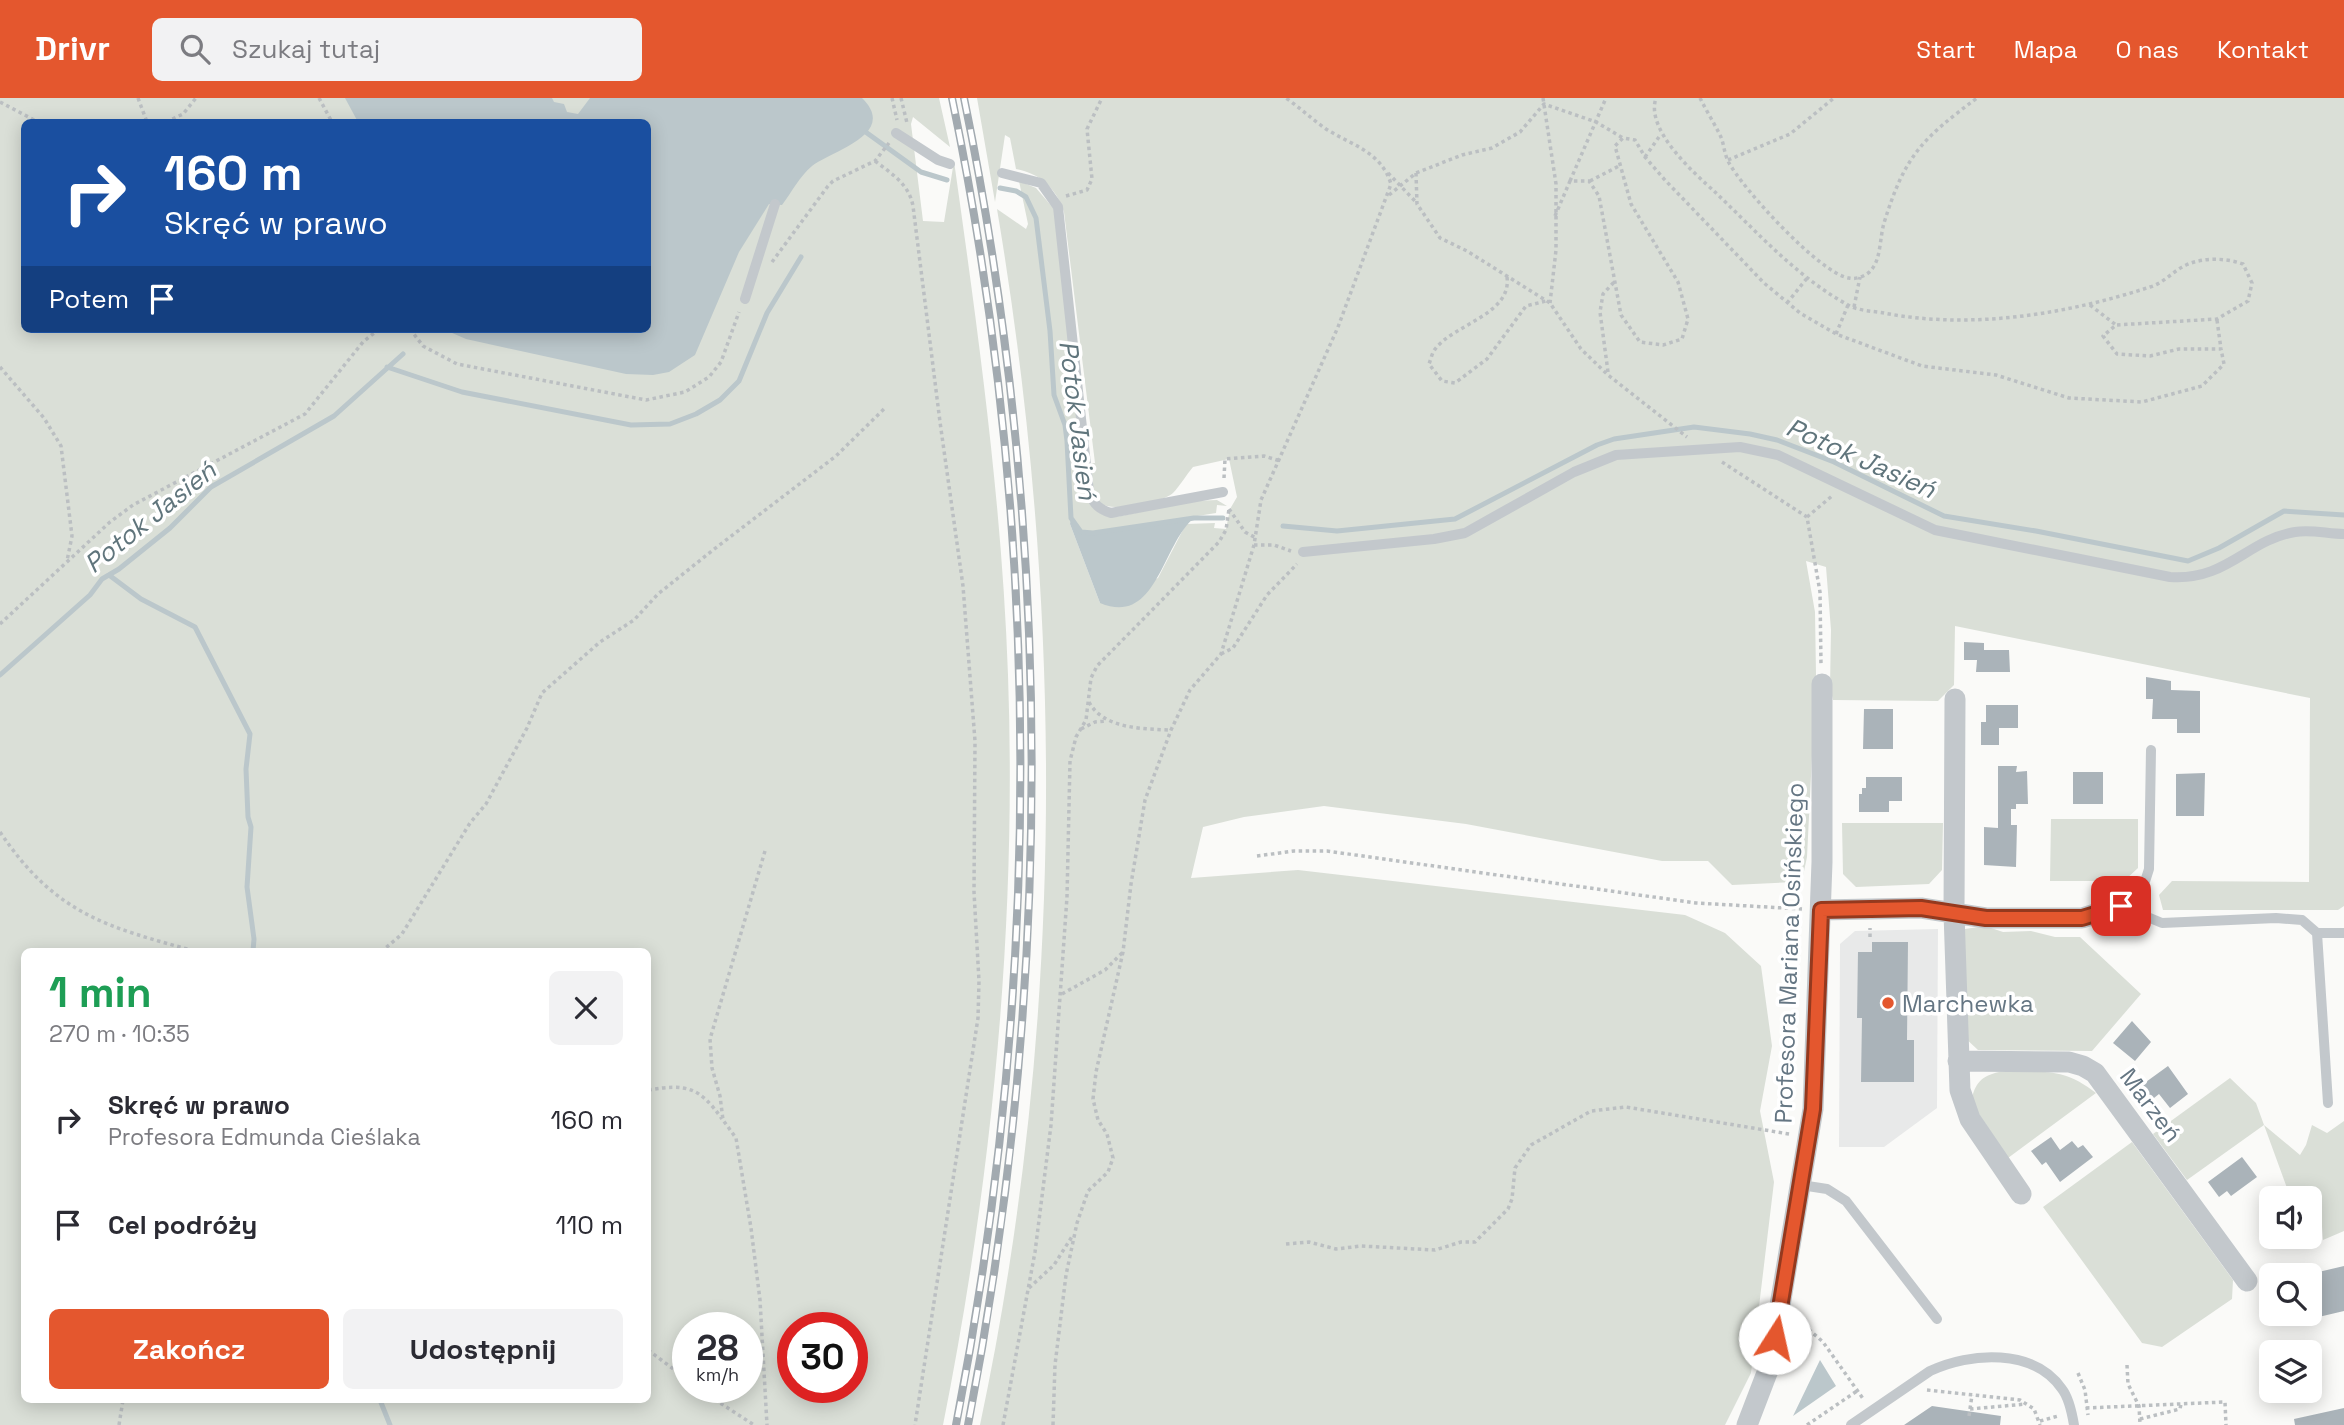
<!DOCTYPE html>
<html lang="pl">
<meta charset="utf-8">
<style>
:root{--surface:#fff;--page:#f2f2f3;--text:#2b2b33;--muted:#7c7c81;--accent:#e4572e}
body{margin:0;font-family:"Space Grotesk",sans-serif;background:var(--page);color:var(--text);height:100vh;display:flex;flex-direction:column;font-size:26px;white-space:nowrap}
*{box-sizing:border-box;margin:0}
p{font-size:23px;color:var(--muted)}
.icon{flex:none;width:38px;height:38px;fill:none;stroke:currentColor;stroke-width:2;stroke-linecap:round;stroke-linejoin:round}
.map{position:relative;flex:1;overflow:hidden}
.sheet{position:absolute;left:21px;top:850px;width:630px;height:455px;display:flex;flex-direction:column;background:var(--surface);border-radius:10px;box-shadow:0 4px 18px #0003}
.sheet>*{flex:none}
.banner{position:absolute;left:21px;top:21px;width:630px;height:214px;border-radius:10px;box-shadow:0 4px 18px #0003;background:#1a4fa0;color:#fff;overflow:hidden}
.tools{position:absolute;left:2259px;top:1088px;display:grid;gap:14px}
.tools a{display:grid;place-items:center;width:63px;height:63px;border-radius:10px;background:var(--surface);box-shadow:0 4px 18px #0003;font-size:35px}
.speed{position:absolute;left:672px;top:1214px;display:flex;gap:14px;font-size:35px;font-weight:700;text-align:center}
.speed>*{display:grid;place-content:center;width:91px;height:91px;border-radius:50%;background:var(--surface);box-shadow:0 4px 18px #0003;line-height:1}
.speed small{font-size:18px;font-weight:400}
.speed .limit{border:10px solid #d22;background:#fff;color:#111}
.pin{position:absolute;display:grid;place-items:center;width:60px;height:60px;color:#fff;margin:-30px;border-radius:14px;box-shadow:0 4px 10px #0006}
.me{position:absolute;width:77px;margin:-38px;rotate:10deg;stroke-linejoin:round;filter:drop-shadow(0 0 5px #0008)}
.turn{display:flex;align-items:center;gap:24px;height:147px;padding:0 28px;font-size:32px}
.turn .icon{width:91px;height:91px;stroke-width:2.5}
.turn b{display:block;font-size:49px;line-height:60px}
.then{display:flex;align-items:center;height:66px;padding:0 28px;background:#0003;gap:14px;font-size:26px}
.round{display:grid;place-items:center;flex:none;width:74px;height:74px;border-radius:10px;background:var(--page)}
.headline{display:flex;align-items:center;justify-content:space-between;height:119px;padding:0 28px}
h1{font-size:42px;font-weight:800;line-height:52px;color:#1e9e55}
.button{display:flex;gap:14px;margin-top:auto;padding:14px 28px}
.button a{flex:1;height:80px;border-radius:10px;background:var(--accent);color:#fff;font-size:28px;font-weight:800;line-height:80px;text-align:center}
.button a+a{background:var(--page);color:var(--text)}
ul{padding:0;list-style:none}
li{display:flex;align-items:center;gap:21px;height:105px;padding:0 28px}
li div{flex:1}
li b{display:block;font-size:26px}
li em{font-style:normal}
header{display:flex;align-items:center;gap:42px;box-sizing:border-box;height:98px;padding:0 35px;background:var(--accent);color:#fff}
header strong{font-size:33px}
nav{display:flex;gap:38px;margin-inline-start:auto;font-size:24px}
.search{width:490px;height:63px;background:var(--page);display:flex;align-items:center;gap:18px;box-sizing:border-box;padding:0 24px;border-radius:10px;color:var(--muted);font-size:26px}
.map>svg:first-child{display:block}
.built{fill:#e8e9e9}
.green{fill:#dadfd7;fill-rule:evenodd}
.water{fill:#bbc7cb}
.lines{fill:none;stroke-linecap:round;stroke-linejoin:round}
.stream{stroke:#bbc7cb;stroke-width:5}
.building{fill:#aab3b9}
.path{stroke:#bbbfc2;stroke-width:3.5;stroke-dasharray:3.5 3.5;stroke-linecap:butt}
.lane{stroke:#c3c8cc;stroke-width:10}
.street{stroke:#c3c8cc;stroke-width:21}
.rail-casing{stroke:#a2aab0;stroke-width:8}
.rail{stroke:#fff;stroke-width:5;stroke-dasharray:16;stroke-linecap:butt}
.route-casing{stroke:#94391e;stroke-width:18}
.route{stroke:#e4572e;stroke-width:12}
.poi-dot{fill:#e4572e;stroke:#fff;stroke-width:2.5}
.labels{text-anchor:middle;dominant-baseline:central;stroke-width:7;stroke-linejoin:round;paint-order:stroke}
.street-label{font-size:24px;fill:#657683;stroke:#fff}
.poi-label{font-size:24px;fill:#657683;stroke:#fff;text-anchor:start}
.water-label{font-size:26px;font-style:italic;fill:#60757c;stroke:#fff}
</style>
<header>
<strong>Drivr</strong>
<div class="search"><svg class="icon" aria-label="search" viewBox="0 0 24 24"><circle cx="10" cy="10" r="6"/><path d="M15 15l6 6"/></svg>Szukaj tutaj</div>
<nav><a>Start</a><a>Mapa</a><a>O nas</a><a>Kontakt</a></nav>
</header>
<div class="map">
<svg width="2344" height="1327" viewBox="0 0 2344 1327">
<rect width="100%" height="100%" fill="#fafaf8"/>
<!-- built -->
<path class="built" d="M1938,831l-1,179 -53,39h-45l1,-203 15,-13z"/>
<!-- green -->
<path class="green" d="M0,0h939l11,49 -37,-30 -2,7 12,97 21,1 10,-61c24,171 48,341 54,514 9,251 -16,504 -65,750h-943zM24,24h624v207h-624zM24,854h624v448h-624zM688,1230h59v60h-59zM793,1230h59v60h-59z
M977,0h1367v808l-6,4h-175l-4,-15 13,-14 137,1 1,-184 -355,-72 -1,59 -16,16 -105,-1 -3,-13 1,-57 -5,-63 -20,-6 9,51 1,63 -9,182 -4,19 -10,6 -61,3 -24,-24h-46l-196,-37 -142,-18 -80,11 -41,10 -12,51 107,-8 387,45 40,18 36,33 11,80 -12,65 14,71 -23,191 -26,52h-745c85,-400 85,-813 17,-1216l29,20 2,-5 -9,-43 17,7 18,21 32,289c8,13 15,18 30,19l78,-16 23,-1 10,6 -10,-1 -1,8 -123,20 -12,-1 -9,-12 -2,4 30,79 58,-25 28,-54 29,-1 -1,5 12,1 4,-20 7,-12 -8,-38 -36,8c-7,8 -13,19 -20,26 -11,10 -67,22 -76,7 -6,-10 -5,-26 -7,-37h5l-31,-251c-8,-24 -23,-38 -48,-43l-6,-31 -5,-3 -10,67z
M2051,721h87v49l-14,13h-74z
M1842,725h101l-1,47 -13,14 -73,3 -13,-13z
M1985,828l18,6 28,-1 24,6h25l61,57 -49,57 -114,-1 -15,-14 2,-107z
M1999,974c42,0 63,-6 97,21l-88,65 -37,-56c4,-19 10,-26 28,-30z
M2230,980l26,25 8,22 36,30 6,-10 6,-20 15,8 17,-12v110l-21,9 -2,-27h-11v-14h-19l-27,-74 -77,55 -34,-46z
M2132,1044l101,138 -1,19 -70,48 -20,-4 -99,-136z"/>
<!-- water -->
<path class="water" d="M345,0h207l2,4 10,2 3,8 11,2 12,-16h272c37,36 -31,53 -50,68 -13,11 -20,26 -30,39l-13,-1 -30,48 -44,103 -26,17 -16,3 -27,-1 -160,-35 -23,-10h205v-207h-290z
M1071,420l10,14 12,1 101,-15c-32,26 -37,109 -94,85l-30,-79z
M1820,1262l16,26 -43,30z"/>
<g class="lines">
<!-- stream -->
<path class="stream" d="M867,35l54,39 26,8
M1000,90l16,3 10,6 10,21 14,113 4,64 11,30 2,16 4,77 10,14 12,1 101,-15h29
M387,269l75,25 169,33 39,-1 26,-10 24,-14 19,-19 28,-68 34,-56
M1283,428l54,5 118,-12 142,-74 17,-6 80,-12 56,7 27,6 57,22 110,54 92,15 152,30 31,-13 65,-37 60,4
M109,477l32,24 54,28 55,107 -4,35 2,48 3,10 -4,60 7,52 -1,12
M0,577l90,-80 12,-16 17,-10 51,-41 41,-41 123,-71 69,-62
M380,1302l10,25"/>
</g>
<!-- building -->
<path class="building" d="M1964,544l20,1v7h25l1,22h-34l1,-12h-13z
M2146,579l25,4v9l29,1v42h-23v-14h-25l1,-20h-7z
M1986,607h32v23h-19v17h-18v-23h5z
M1864,611h29v40h-30z
M1998,668h19l-1,6 11,-1 1,33h-12v5h-5v16h6l-1,42 -32,-2v-38l14,1z
M2073,674h30v32h-30z
M2205,675l-1,43h-28v-42z
M1866,679h36v24h-13v11h-30v-18h3v-6h4z
M1872,844h36l-1,98h7v42h-53l1,-64h-5l1,-66h14z
M2132,923l19,21 -16,19 -22,-18z
M2168,968l20,28 -18,14 -11,-14 -10,8 -10,-15z
M2051,1039l9,13 12,-9 6,7 5,-3 10,12 -33,25 -14,-20 -4,3 -11,-14z
M2242,1059l15,20 -26,19 -4,-5 -8,6 -11,-15z
M2344,1168v45l-34,8v-45z
M1932,1308l69,10 -1,9h-96z
M2344,1310v17h-49l-1,-6z"/>
<g class="lines">
<!-- path -->
<path class="path" d="M138,0l9,24
M319,0l13,24
M892,0l5,22
M901,0l6,25
M1543,0l13,86v66l-6,53
M1700,0c6,12 14,25 20,37 4,8 4,18 8,26 13,26 92,113 121,117 8,2 19,-3 23,-9 9,-11 8,-33 12,-46 21,-68 38,-84 93,-125
M0,4l38,20
M166,24l17,-8 13,-16
M1645,59l16,-23
M1728,62l62,-26 44,-36
M875,63c17,13 34,23 38,45l27,216 23,164 12,155 -1,151 5,89 -1,37 -63,407
M1388,75l28,29
M1416,75l1,31 23,34 27,13 83,52 31,46 27,26 79,62
M1570,83l36,-83
M1590,83l29,-15
M1389,97l27,-22 46,-18 30,-7 28,-16 24,-28 52,18 27,16
M1066,98l21,-6 5,-11 -5,-50 15,-31
M1555,118l15,-35h19l10,15 22,119 19,27 23,3 19,-6 6,-20 -10,-37 -47,-78 -16,-58 8,-8 12,2 10,17 19,22 100,104 36,30 36,21 86,32 74,9 73,23 73,4 60,-16 22,-22 -3,-15h-42l-29,7 -33,-2 -14,-18 13,-11 101,-6 31,-18 4,-18 -9,-19c-17,-6 -39,-7 -57,1 -13,6 -22,18 -36,22 -83,27 -179,43 -266,26 -11,-2 -26,-2 -36,-8 -51,-28 -91,-73 -133,-113 -21,-19 -70,-62 -59,-94
M772,164l56,-76 5,-5 42,-20 14,-18
M1507,179c5,37 -52,47 -71,71 -4,4 -5,11 -7,16l13,17 13,2 32,-24 39,-53 20,-5
M1787,205l21,-26
M2090,207l26,20
M1854,209l6,-30
M2217,222l4,29
M410,231l13,17 34,18 189,36 39,-8 24,-15 12,-15 18,-50
M1836,236l12,-29
M0,269l44,51 17,28 11,90 -5,25
M1608,274l-8,-60 3,-18 12,-13
M1722,364l85,55 13,75 1,74
M1224,380l1,-19 39,-3 16,5
M1229,411l16,23 11,6
M1807,419l25,-21
M1254,447h20l17,6
M0,526l110,-102 23,-17 172,-91 58,-72 16,-13
M1221,556l12,-6 34,-53 30,-31
M1089,604c14,27 55,27 82,28
M1081,631l14,-7 12,-1
M0,734c56,83 107,95 198,120
M765,753l-55,188 2,29 8,28 3,24 13,18 15,90 9,72 7,125
M1257,758l37,-5h33l369,52 106,6
M1870,839v-9
M381,854l21,-18 68,-111 16,-19 41,-76 15,-35 58,-51 34,-22 24,-26 55,-44 123,-94 50,-49
M1062,896l43,-24 17,-17
M648,992c38,-6 51,-4 74,29
M1286,1146l23,-2 27,7 25,-3 74,4 26,-8h14l33,-33 4,-10 3,-31 16,-23 60,-34 35,-4 163,27
M1029,1190l25,-23 19,-30
M1798,1222l25,22 41,58
M648,1252l40,30
M2127,1267l1,19 11,22 1,18
M2078,1275l7,17 3,25
M697,1290l57,37
M1927,1292l93,10 14,9 6,16
M2086,1310l139,-6 1,23
M1970,1311l56,-5
M1969,1318l3,-21
M2140,1321l40,-10 1,-5
M2040,1323l18,-5
M119,1327l4,-25
M1003,1327l32,-173 16,-127 16,-228 3,-136 6,-24 10,-17 5,-42 6,-12 122,-124 7,-12 3,-21
M1053,1327l2,-60 11,-90 11,-52 11,-32 20,-19 5,-14 -6,-24 -9,-14 -5,-21 3,-27 27,-120 8,-68 14,-84 26,-70 19,-40 31,-36 33,-109 7,-45 77,-173 53,-143c-10,-33 -40,-39 -65,-55 -14,-10 -26,-21 -40,-31
M1807,1327l50,-34"/>
<!-- lane -->
<path class="lane" d="M896,35l42,27 12,4
M1002,75l39,10 17,24 31,285c5,13 10,17 22,21l112,-21
M745,201l30,-95
M1303,454l131,-13 31,-6 109,-61 42,-17 124,-8 38,8 157,75 235,47c57,4 77,-37 125,-45 16,-3 33,2 49,2
M2121,808l41,17 114,-5 26,2 15,13 11,170
M2121,808l21,-15 7,-22 2,-119
M2317,835h27
M1801,1087l26,4 19,12 91,118
M1851,1327l79,-54c40,-19 104,-23 132,18 7,9 10,24 12,36"/>
<!-- street -->
<path class="street" d="M1955,601l-1,214 6,177 10,29 51,75
M1821,812l100,-2 65,10h96l39,-12
M1958,963l111,1 14,4 12,7 152,208
M1747,1327l23,-60 43,-256 9,-247v-178"/>
<!-- rail casing -->
<g class="rail-casing">
<path id="rail" d="M952,0c91,439 90,888 4,1327
M964,0c90,438 89,888 4,1327"/>
</g>
<!-- rail -->
<use href="#rail" class="rail"/>
</g>
<g class="lines">
<!-- route casing -->
<g class="route-casing">
<path id="route" d="M1775,1240l38,-229 8,-199 100,-2 65,10h96l39,-12"/>
</g>
<!-- route -->
<use href="#route" class="route"/>
</g>
<!-- markers -->
<circle class="poi-dot" cx="1888" cy="905" r="7"/>
<g class="labels">
<!-- street labels -->
<g class="street-label">
<text transform="translate(1789 855) rotate(-88)">Profesora Mariana Osińskiego</text>
<text transform="translate(2151 1007) rotate(53)">Marzeń</text>
</g>
<!-- poi labels -->
<g class="poi-label">
<text x="1902" y="905">Marchewka</text>
</g>
<!-- water labels -->
<g class="water-label">
<text transform="translate(1078 322) rotate(83)">Potok Jasień</text>
<text transform="translate(1861 360) rotate(24)">Potok Jasień</text>
<text transform="translate(150 419) rotate(-39)">Potok Jasień</text>
</g>
</g>
</svg>
<div class="tools">
<a><svg class="icon" aria-label="sound" viewBox="0 0 24 24"><path d="M4 9h4l5-4v14l-5-4H4zM17 9q2 3 0 6"/></svg></a>
<a><svg class="icon" aria-label="search" viewBox="0 0 24 24"><circle cx="10" cy="10" r="6"/><path d="M15 15l6 6"/></svg></a>
<a><svg class="icon" aria-label="layers" viewBox="0 0 24 24"><path d="M12 4l9 5-9 5-9-5zM3 14l9 5 9-5"/></svg></a>
</div>
<div class="speed"><div>28<small>km/h</small></div><div class="limit">30</div></div>
<div class="pin" style="left:2121px;top:808px;background:#d93025"><svg class="icon" aria-label="arrive" viewBox="0 0 24 24"><path d="M6 21V4h12l-3 4 3 4H6"/></svg></div>
<svg class="me" style="left:1775px;top:1240px" viewBox="-20 -20 40 40"><circle r="19" fill="#fff"/><path d="M0-13L10 11 0 6-10 11z" fill="#e4572e"/></svg>
<div class="banner">
<div class="turn"><svg class="icon" aria-label="right" viewBox="0 0 24 24"><path d="M7 20v-9h11M14 6l5 5-5 5"/></svg><div><b>160 m</b>Skręć w prawo</div></div>
<div class="then">Potem<svg class="icon" aria-label="arrive" viewBox="0 0 24 24"><path d="M6 21V4h12l-3 4 3 4H6"/></svg></div>
</div>
<section class="sheet">
<div class="headline"><div><h1>1 min</h1><p>270 m · 10:35</p></div><a class="round"><svg class="icon" aria-label="close" viewBox="0 0 24 24"><path d="M6 6l12 12M18 6L6 18"/></svg></a></div>
<ul>
<li><svg class="icon" aria-label="right" viewBox="0 0 24 24"><path d="M7 20v-9h11M14 6l5 5-5 5"/></svg><div><b>Skręć w prawo</b><p>Profesora Edmunda Cieślaka</p></div><em>160 m</em></li>
<li><svg class="icon" aria-label="arrive" viewBox="0 0 24 24"><path d="M6 21V4h12l-3 4 3 4H6"/></svg><div><b>Cel podróży</b></div><em>110 m</em></li>
</ul>
<div class="button"><a>Zakończ</a><a>Udostępnij</a></div>
</section>
</div>
